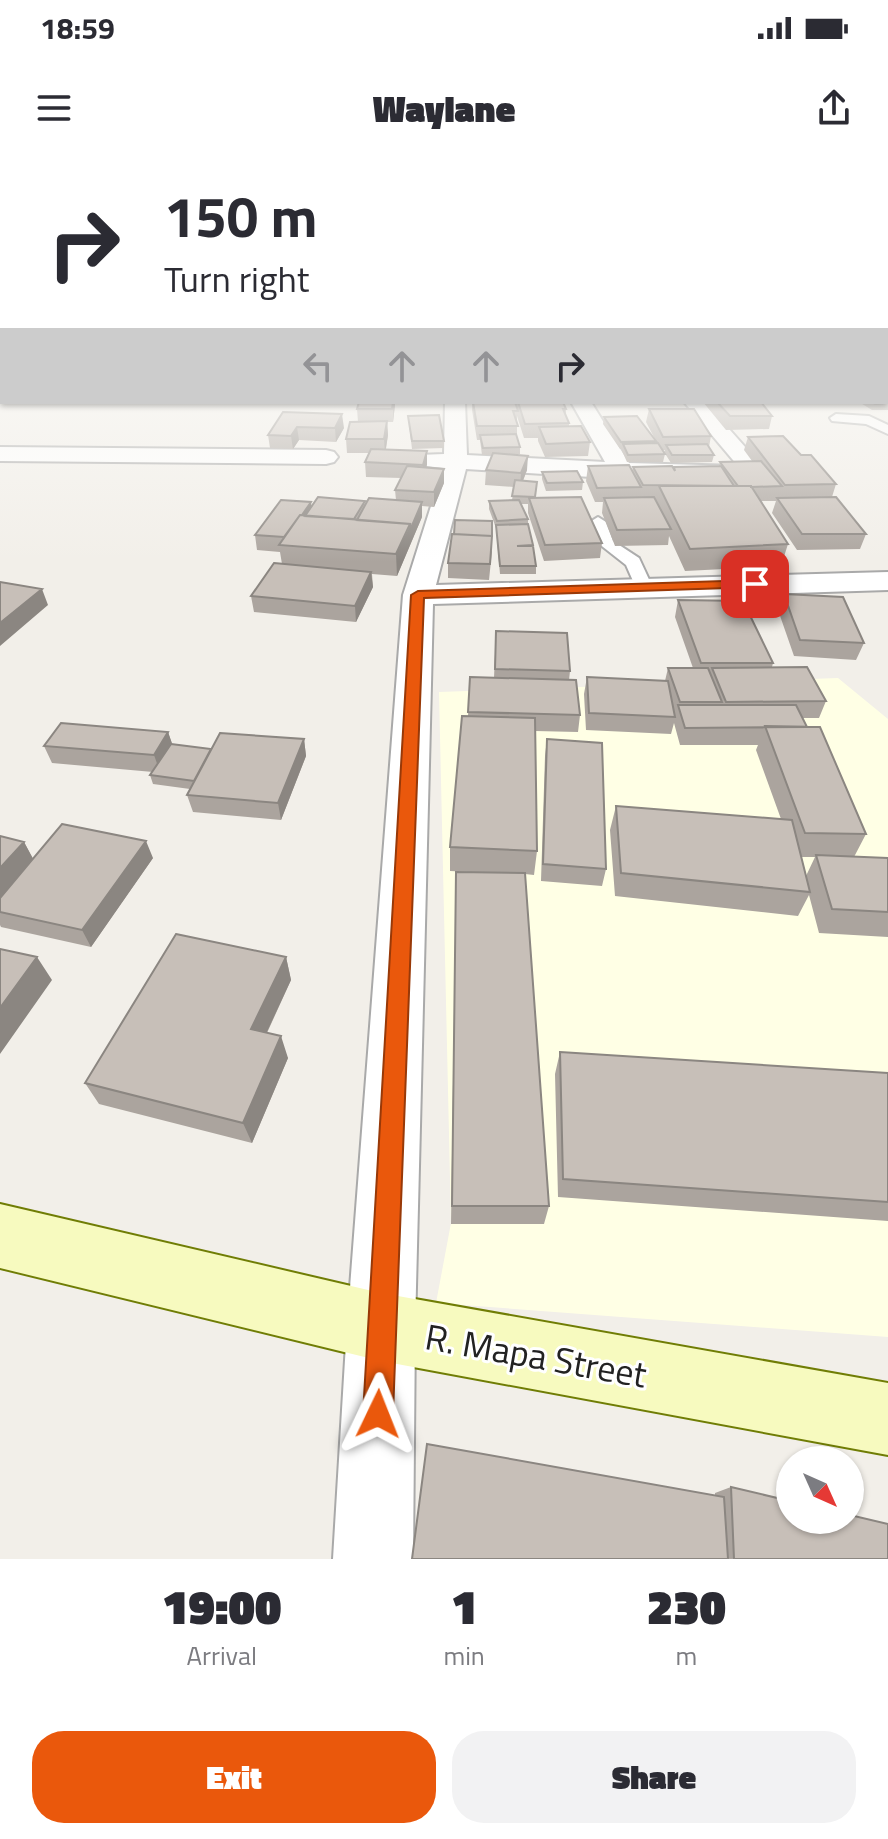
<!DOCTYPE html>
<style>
:root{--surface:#fff;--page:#f2f2f3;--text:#2b2b33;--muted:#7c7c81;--accent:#ea580c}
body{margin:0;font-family:"Titillium Web",sans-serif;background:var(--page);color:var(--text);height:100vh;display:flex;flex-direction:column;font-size:30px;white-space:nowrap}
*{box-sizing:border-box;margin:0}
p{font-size:26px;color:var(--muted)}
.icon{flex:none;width:44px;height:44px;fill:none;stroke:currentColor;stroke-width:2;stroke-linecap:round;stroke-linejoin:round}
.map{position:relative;height:1399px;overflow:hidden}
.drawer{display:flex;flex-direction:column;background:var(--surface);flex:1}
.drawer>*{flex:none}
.top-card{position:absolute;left:0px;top:0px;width:888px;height:244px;box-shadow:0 2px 6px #0004;background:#fff;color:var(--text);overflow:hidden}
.needle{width:52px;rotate:135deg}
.tools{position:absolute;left:776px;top:1286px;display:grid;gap:16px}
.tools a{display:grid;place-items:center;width:88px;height:88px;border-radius:50%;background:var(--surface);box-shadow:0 2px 6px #0004;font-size:40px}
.pin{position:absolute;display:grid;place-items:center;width:68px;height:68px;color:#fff;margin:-34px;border-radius:16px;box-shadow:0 4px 12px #0006}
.me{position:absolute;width:88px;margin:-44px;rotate:2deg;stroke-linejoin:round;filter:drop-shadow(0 0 6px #0008)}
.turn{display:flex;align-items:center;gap:28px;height:168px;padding:0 32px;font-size:36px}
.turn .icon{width:104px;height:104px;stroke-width:2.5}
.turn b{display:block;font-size:56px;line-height:68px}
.lanes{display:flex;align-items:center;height:76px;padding:0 32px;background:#0003;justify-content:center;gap:40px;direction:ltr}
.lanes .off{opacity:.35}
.eta{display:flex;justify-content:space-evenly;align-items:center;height:136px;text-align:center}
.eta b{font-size:48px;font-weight:800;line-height:56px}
.primary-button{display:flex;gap:16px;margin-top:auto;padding:16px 32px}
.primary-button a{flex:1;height:92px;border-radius:32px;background:var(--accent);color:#fff;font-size:32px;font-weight:800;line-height:92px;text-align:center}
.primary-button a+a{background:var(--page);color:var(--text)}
.status{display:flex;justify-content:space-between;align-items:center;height:56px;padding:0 40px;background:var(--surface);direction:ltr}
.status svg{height:22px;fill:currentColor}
header{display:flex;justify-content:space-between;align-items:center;height:104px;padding:0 32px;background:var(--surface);font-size:36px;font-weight:800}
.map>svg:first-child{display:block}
.education{fill:#ffffe5}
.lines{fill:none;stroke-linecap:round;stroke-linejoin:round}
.lane-casing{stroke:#a9a9a9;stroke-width:4}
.street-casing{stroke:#a9a9a9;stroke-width:4}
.secondary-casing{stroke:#707d05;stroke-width:4}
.lane{fill:#fff;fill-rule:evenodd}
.street{fill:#fff;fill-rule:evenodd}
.secondary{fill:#f7fabf;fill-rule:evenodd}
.wall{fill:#aba49e;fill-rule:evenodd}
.shaded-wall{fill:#8b8681}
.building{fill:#c7bfb8;stroke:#8b8681;stroke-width:2}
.route{fill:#ea580c;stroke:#983908;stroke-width:2}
.labels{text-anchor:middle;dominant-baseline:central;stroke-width:6;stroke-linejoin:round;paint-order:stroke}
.near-street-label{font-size:36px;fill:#222;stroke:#fff}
</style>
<div class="status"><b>18:59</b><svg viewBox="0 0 49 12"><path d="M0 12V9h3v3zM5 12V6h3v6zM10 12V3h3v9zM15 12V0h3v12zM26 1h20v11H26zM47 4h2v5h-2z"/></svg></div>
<header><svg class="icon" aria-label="menu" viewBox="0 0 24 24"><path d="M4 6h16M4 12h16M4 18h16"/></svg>Waylane<svg class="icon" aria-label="share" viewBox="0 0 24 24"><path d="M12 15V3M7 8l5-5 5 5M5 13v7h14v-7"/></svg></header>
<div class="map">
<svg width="888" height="1399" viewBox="0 0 888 1399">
<rect width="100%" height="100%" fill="#f2efe9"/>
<!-- education -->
<path class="education" d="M838,518l50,41v618l-452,-34 15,-80 -12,-531z"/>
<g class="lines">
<!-- lane casing -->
<g class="lane-casing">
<path id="lane" d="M836,254l33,2 19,9v9l-22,-10 -34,-3 -2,-3z
M598,357l8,5 7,19 26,17 13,28 -3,4h-12l-11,-25 -28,-22 -8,-21z"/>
</g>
<!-- street casing -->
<g class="street-casing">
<path id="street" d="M0,227h2v12h-2z
M445,242h20l2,53 138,7 -34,-60h20l38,61 109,3 -54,-64h21l57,64 -7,10 -20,6 -112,-3 -157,-10 -30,116 452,-13v18l-455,14 -18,723 -2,232h-80l14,-232 56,-732 40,-127 -25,-3 -4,-5 4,-5 26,-1z
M0,287l326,3 8,2 4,5 -4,5 -8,2 -326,-3z"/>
</g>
<!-- secondary casing -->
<g class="secondary-casing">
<path id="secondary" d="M0,1044l381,89 507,90v72l-507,-94 -381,-93z"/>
</g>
<!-- lane -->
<use href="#lane" class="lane"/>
<!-- street -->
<use href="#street" class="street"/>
<!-- secondary -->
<use href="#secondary" class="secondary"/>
</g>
<!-- wall -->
<path class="wall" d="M0,206h2v16h-2z
M886,206h2v26h-2z
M888,234v16h-16l-13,-8h27z
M472,242h43l1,3v-3h47l3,7v6l3,8v3l21,16 -2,14 -43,1 -7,-16v-3h-14l-7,-22v20l3,11v7h-13l20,16 -4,11 14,1 -2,16 67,45 -2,15 -56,3 -16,-48v-9h-7l7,15v5l8,42v8h-36l-4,-46 -7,-19v-8l23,-1 2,-13 -29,-2 1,-15 6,-15h-10l-2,-15h-3l-5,-30z
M703,242h58l11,14 -3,13 -43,1z
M395,245l-2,17h-6l1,13 -2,14 41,2 -1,17 18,15 -10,24 -12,-1v11l-25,59 -25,-2 1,13 -17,35 -102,-10 -3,-16 31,-32 -2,-12 -23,-2 -2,-15 56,-28 54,-3 31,-4 -1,-10 6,-12 -35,-1 -1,-15 4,-9h-22l-1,-14 12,-17 -1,-13z
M649,249l62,27 -2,11 5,8 -2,7 -41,1 -7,-11 1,-2h-3l3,4 -2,8h-36l-5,-11v-2h-2l-17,-25 1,-7 52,24 -1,2h2l-11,-21z
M283,252l61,16 -8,14 -37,-2 -6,9 -23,-1 -2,-13z
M408,256l36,25v7l-32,1z
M748,277l53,18 35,29 -4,13 34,37 -6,15 -63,1 -25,-37 4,-12h-16l28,43 -7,22 -96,5 -16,-35 -1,9 -53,1 -13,-33 1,-11h-8l-9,-21 2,-15 44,5 1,-4 41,2 45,-3 1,-4 32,-1 -8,-11z
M542,312l41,10 -1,8 -36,1 -4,-12z
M492,391l-3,29 -41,-2v-15z
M784,434l80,49 -8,17 -62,-4 -16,-46z
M678,440l95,63 -1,4 54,34 -7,17h-17l64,116 -12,23 34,1v79l-69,-4 -10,-38 -11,21 -183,-20 -5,-66 6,-24 165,13 -25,-69 2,-5h-78l-6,-22 -3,11 -85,-4 -2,-36 3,-17 78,4 3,-13h25l-18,-51zM801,697h14l-9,19z
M496,471l74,40 -1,9 11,35 -2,17 -43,-1 2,120 -3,24 -9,-1 24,332 -5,18h-93l5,-352 36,1 -42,-2v-24l18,-131 2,-39 24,1z
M168,572l4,12 39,5 93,-10 2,17 -25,64 -88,-8 -6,-17 3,-6 -37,-5 -3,-9 3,-3 -101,-9 -8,-17z
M547,579l59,130 -4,17 -61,-5 4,-125z
M0,676l24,6 9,17 120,-1 -62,89 -90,-20 -1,-2z
M286,797l5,23 -24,53 21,25 -36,85 -153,-39 -14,-21z
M560,892l328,21v148l-330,-24 -3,-123z
M731,1327l157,72h-476l303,-63v-3z"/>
<!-- shaded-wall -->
<path class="shaded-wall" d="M393,242h2v3l-2,17z
M342,254l2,14 -8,14 -1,-14z
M387,261l1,14 -3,18 -1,-14z
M297,267l2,13 -6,9 -2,-13z
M427,291v14l-4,14v-14z
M528,296l-1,14 -7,18 1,-15z
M444,309v14l-10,24v-15z
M311,342l2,15 -26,20z
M422,342v15l-25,59 -1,-22z
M371,412l2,15 -17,35 -1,-16z
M42,429l6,16 -48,41v-23z
M168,572l6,17 -14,23 -6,-17z
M304,579l2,17 -25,64 -3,-17z
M146,681l7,17 -62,89 -9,-17z
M24,682l13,24 -37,42v-40z
M37,797l15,23 -52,74v-46z
M286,797l5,23 -33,71 -7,-22z
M281,876l7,22 -36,85 -9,-20z"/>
<!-- building -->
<path class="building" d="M886,233l2,1v9l-13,1 -3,-2h14z
M359,242h34l-1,7h-35z
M473,242h42l3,9h-5l5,15h-41z
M518,242h45l3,7h-3l6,14 -44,1z
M717,242h44l11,14h-42z
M649,249h45l17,27 -48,1z
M283,252l59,2 -7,14 -38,-1 -6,9 -23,-1z
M439,255l5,26h-32l-4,-25z
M637,256l19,25 -35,1 -17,-25z
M387,261l-3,18h-38l4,-17z
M581,266l9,16 -44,2 -7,-17z
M516,274l4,13 -37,1 -3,-13z
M783,276l18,19h10l25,29 -51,1 -37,-48z
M658,283l7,11 -37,1 -5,-11z
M707,284l7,11h-42l-6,-10z
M371,289l56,2 -4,14 -58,-3z
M493,293l35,3 -7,17 -35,-3z
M761,301l21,25 -31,1v-1h-13l-18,-24z
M629,305l12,22 -44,1 -9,-22z
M407,306l37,3 -10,23 -39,-2z
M672,306l3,5 -1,-4 47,-1 13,20 -91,-1 -10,-18z
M577,311l6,11 -36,1 -5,-11z
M515,320l22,2 -2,15 -23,-1z
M659,326h92l37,58 -98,5z
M318,337l47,4 -11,18 -49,-3z
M581,337l21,46 -57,2 -16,-47z
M654,337l17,32 -54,1 -13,-32z
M836,337l30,37h-64l-25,-36z
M369,338l53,4 -11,26 -1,-4 -53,-4z
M281,340l30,2 -9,13h-2l-16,22 -29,-2z
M519,340l9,19 -31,2 -8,-20z
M300,355l110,9 -14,30 -117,-9z
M455,360l37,1v15l-38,-2z
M528,364l5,21 -16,1h16l3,20h-36l-4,-41z
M452,374l40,2 -2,28 -42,-1z
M274,403l97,9 -16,34 -104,-10z
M0,422l42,7 -42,34z
M784,434l59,3 21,46 -64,-3z
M678,440l65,1 30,62h-72z
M496,471l71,2 3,38 -75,-2z
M807,507l19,34 -100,1 -14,-34z
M668,508h40l14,34h-42z
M470,517l106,3 4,35 -112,-3z
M587,517l81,4 7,36 -86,-4z
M678,545h118l11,22 -122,1z
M462,556l73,2 2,133 -87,-4z
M61,563l107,9 -14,23 -110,-9z
M765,566l55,1 46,107 -61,-1z
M220,573l84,6 -26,64 -91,-8z
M547,579l55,4 4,126 -63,-5z
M171,584l40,5 -17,32 -44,-6z
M616,646l176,14 18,72 -189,-19z
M62,664l84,17 -64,89 -82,-18v-14z
M0,676l24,6 -24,26z
M816,695l72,3v54l-56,-3z
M456,712l69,1 24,333h-97z
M176,774l110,23 -35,72 30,7 -38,87 -158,-40z
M0,789l37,8 -37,51z
M560,892l328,21v129l-325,-23z
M427,1284l297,53 4,62h-316z
M731,1327l59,14v19h60v-5l38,9v35h-154z"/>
<!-- sky -->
<linearGradient id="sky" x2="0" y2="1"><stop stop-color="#8fc0e4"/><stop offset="0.51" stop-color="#f9f8f5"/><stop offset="1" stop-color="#f9f8f5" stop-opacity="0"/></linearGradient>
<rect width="888" height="402" fill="url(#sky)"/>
<!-- route -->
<path class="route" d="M755,420l6,4 -2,3 -335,11 -31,816 -5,11 -10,4 -11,-4 -4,-11 48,-819 7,-4z"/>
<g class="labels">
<!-- near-street labels -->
<g class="near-street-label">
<text transform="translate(536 1195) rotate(10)">R. Mapa Street</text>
</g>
</g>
</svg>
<div class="tools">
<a><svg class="needle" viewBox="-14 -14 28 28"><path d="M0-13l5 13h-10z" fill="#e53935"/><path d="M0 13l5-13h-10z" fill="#7c7c81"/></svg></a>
</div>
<div class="pin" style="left:755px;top:424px;background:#d93025"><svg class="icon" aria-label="arrive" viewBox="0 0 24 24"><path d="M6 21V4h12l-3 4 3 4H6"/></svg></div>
<svg class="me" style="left:378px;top:1254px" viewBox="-20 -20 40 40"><path d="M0-17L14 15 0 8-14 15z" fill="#ea580c" stroke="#fff" stroke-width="4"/></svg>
<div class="top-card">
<div class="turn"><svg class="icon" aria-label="right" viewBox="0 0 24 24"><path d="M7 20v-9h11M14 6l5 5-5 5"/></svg><div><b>150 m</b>Turn right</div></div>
<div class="lanes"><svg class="icon off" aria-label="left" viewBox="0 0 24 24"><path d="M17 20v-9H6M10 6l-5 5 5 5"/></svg><svg class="icon off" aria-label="ahead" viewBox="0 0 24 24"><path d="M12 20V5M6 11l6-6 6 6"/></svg><svg class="icon off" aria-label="ahead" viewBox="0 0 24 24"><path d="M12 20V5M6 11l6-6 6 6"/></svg><svg class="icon" aria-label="right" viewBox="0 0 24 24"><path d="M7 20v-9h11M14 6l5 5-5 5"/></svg></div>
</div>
</div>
<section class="drawer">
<div class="eta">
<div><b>19:00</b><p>Arrival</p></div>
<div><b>1</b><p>min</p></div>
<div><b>230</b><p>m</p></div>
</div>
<div class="primary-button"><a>Exit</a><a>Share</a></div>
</section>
